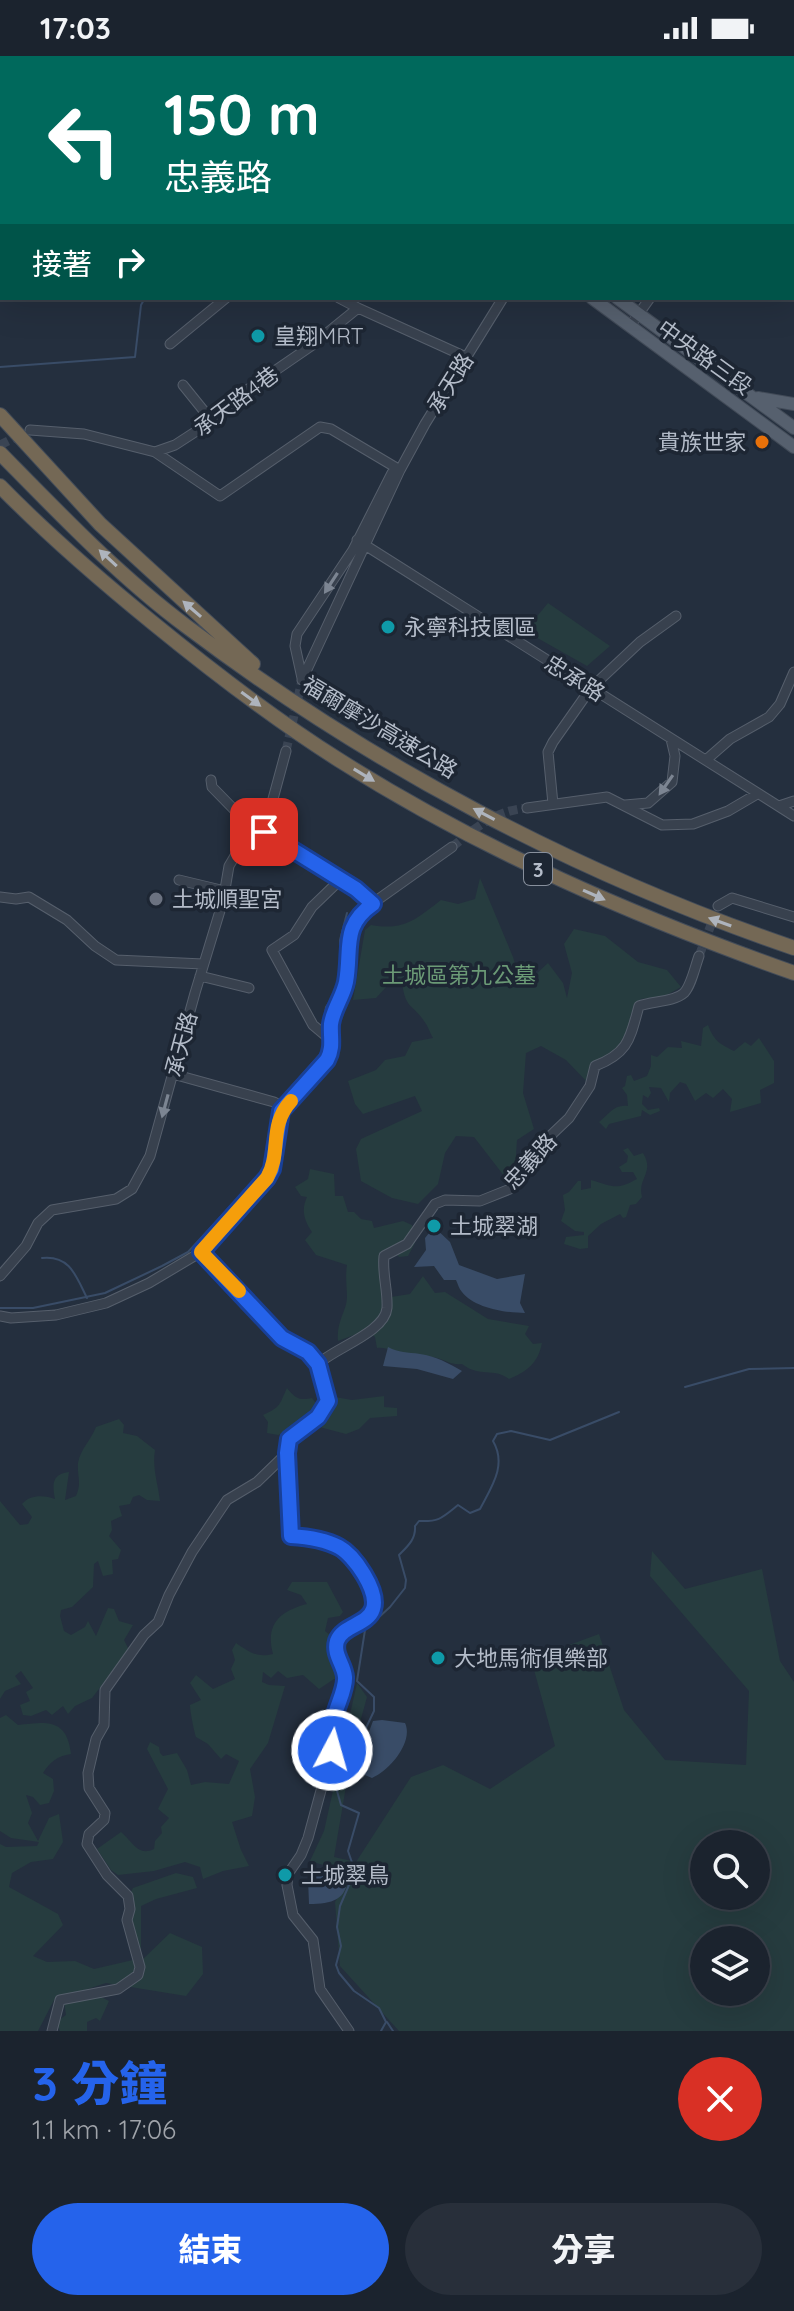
<!DOCTYPE html>
<html lang="zh-TW">
<meta charset="utf-8">
<style>
:root{--surface:#1b232e;--page:#282f3a;--text:#f1f3f6;--muted:#a0a4aa;--line:#39404a;--accent:#2563eb}
body{margin:0;font-family:Quicksand,"Noto Sans TC",sans-serif;background:var(--page);color:var(--text);height:100vh;display:flex;flex-direction:column;font-size:30px;white-space:nowrap}
*{box-sizing:border-box;margin:0}
p{font-size:26px;color:var(--muted)}
.icon{flex:none;width:44px;height:44px;fill:none;stroke:currentColor;stroke-width:2;stroke-linecap:round;stroke-linejoin:round}
.map{position:relative;height:1975px;overflow:hidden}
.panel{display:flex;flex-direction:column;background:var(--surface);flex:1}
.panel>*{flex:none}
.banner{position:absolute;left:0px;top:0px;width:794px;height:244px;box-shadow:0 8px 32px #0002,0 0 0 2px var(--line);background:#00695c;color:#fff;overflow:hidden}
.fabs{position:absolute;left:690px;top:1774px;display:grid;gap:16px}
.fabs a{display:grid;place-items:center;width:80px;height:80px;border-radius:50%;background:var(--surface);box-shadow:0 8px 32px #0002,0 0 0 2px var(--line);font-size:40px}
.pin{position:absolute;display:grid;place-items:center;width:68px;height:68px;color:#fff;margin:-34px;border-radius:16px;box-shadow:0 4px 12px #0006}
.me{position:absolute;width:88px;margin:-44px;rotate:6deg;stroke-linejoin:round;filter:drop-shadow(0 0 6px #0008)}
.turn{display:flex;align-items:center;gap:28px;height:168px;padding:0 32px;font-size:36px}
.turn .icon{width:104px;height:104px;stroke-width:2.5}
.turn b{display:block;font-size:56px;line-height:68px}
.then{display:flex;align-items:center;height:76px;padding:0 32px;background:#0003;gap:16px;font-size:30px}
.round{display:grid;place-items:center;flex:none;width:84px;height:84px;border-radius:42px;background:var(--page)}
.head{display:flex;align-items:center;justify-content:space-between;height:136px;padding:0 32px}
h1{font-size:48px;font-weight:800;line-height:60px;color:var(--accent)}
.cta{display:flex;gap:16px;margin-top:auto;padding:16px 32px}
.cta a{flex:1;height:92px;border-radius:48px;background:var(--accent);color:#fff;font-size:32px;font-weight:800;line-height:92px;text-align:center}
.cta a+a{background:var(--page);color:var(--text)}
.status{display:flex;justify-content:space-between;align-items:center;height:56px;padding:0 40px;background:var(--surface);direction:ltr}
.status svg{height:22px;fill:currentColor}
.map>svg:first-child{display:block}
.green{fill:#263c3f;fill-rule:evenodd}
.water{fill:#394c67}
.lines{fill:none;stroke-linecap:round;stroke-linejoin:round}
.stream{stroke:#394c67;stroke-width:2}
.minor-tunnel{stroke:#3a4453;stroke-width:9;stroke-dasharray:9 4.5;stroke-linecap:butt}
.minor-casing{stroke:#565f6c;stroke-width:11}
.major-casing{stroke:#414a57;stroke-width:14}
.highway-casing{stroke:#434c59;stroke-width:16}
.minor{stroke:#38414e;stroke-width:9}
.major{stroke:#56606e;stroke-width:12}
.highway{stroke:#746855;stroke-width:14}
.oneway{fill:#aeb4bd}
.oneway2{fill:#7c8592}
.route-casing{stroke:#184099;stroke-width:20}
.route{stroke:#2563eb;stroke-width:14}
.slow{stroke:#f59e0b;stroke-width:14}
.culture-dot{fill:#0f9aa8;stroke:#1d2633;stroke-width:3}
.food-dot{fill:#e8710a;stroke:#1d2633;stroke-width:3}
.worship-dot{fill:#6b7280;stroke:#1d2633;stroke-width:3}
.labels{text-anchor:middle;dominant-baseline:central;stroke-width:7;stroke-linejoin:round;paint-order:stroke}
.shield{fill:#1d2633;stroke:#878f9c;stroke-width:2}
.shield-label{font-size:20px;font-weight:bold;fill:#b4bcc9}
.poi-label{font-size:22px;fill:#b4bcc9;stroke:#1d2633;text-anchor:start}
.street-label{font-size:22px;fill:#b4bcc9;stroke:#1d2633}
.park-label{font-size:22px;fill:#6b9a76;stroke:#1d2633}
</style>
<div class="status"><b>17:03</b><svg viewBox="0 0 49 12"><path d="M0 12V9h3v3zM5 12V6h3v6zM10 12V3h3v9zM15 12V0h3v12zM26 1h20v11H26zM47 4h2v5h-2z"/></svg></div>
<div class="map">
<svg width="794" height="1975" viewBox="0 0 794 1975">
<rect width="100%" height="100%" fill="#242f3e"/>
<!-- green -->
<path class="green" d="M548,547l62,43 -23,20 -62,-35z
M480,822l33,79 9,30 26,-24 15,20 4,15 5,-25 -8,-29 10,-15 31,7 33,26 29,8 14,17 -16,9 -24,3 -10,15 -4,27 -39,42 -22,-23 -25,-14 -15,7 -3,40 11,36 -17,11 -2,31 -7,10 -34,-44 -18,-1 -11,17 -7,31 -20,20 -26,-6 -31,-17 -5,-32 5,-10 61,-28 -7,-15 -52,18 -8,-10 -7,-23 28,-11 9,-10 20,-4 7,-14 21,-4c-3,-5 -5,-12 -9,-17 -12,-18 -18,-11 -22,-38h-12l-14,15 -23,2 12,-70 6,-5c34,6 45,-6 70,-25l17,4 17,-5z
M708,969c6,16 12,19 26,26l11,-9 6,4 8,-8 15,23v22l-14,7 1,13 -31,9 2,-13 -9,-10 -10,9 -7,-5 -11,8 -9,-17 -6,-2 -10,11 -1,9 -8,-14 -12,-1 2,6 -3,5 -5,-3 -1,9 6,6 11,-2 1,3 -10,4 -8,-5 -1,6 -32,8 -3,5 -7,-7c10,-8 15,-18 29,-16l-1,-11 -5,-7 3,-2 2,-10 4,-1 3,6 13,-5 4,-10v-11l6,2 11,-10 14,1 -1,-7 20,5 2,-18z
M628,1092l6,8 9,-3c12,20 -6,25 -1,44l-6,7 -6,1 -4,12 -3,1 -3,-4 -19,10 -13,12v12l-8,1 -16,-5 2,-7 18,-2v-3l-9,-1 -14,-10 4,-11 -2,-15 6,-3 9,-11h3v9l10,-2v-8c22,6 24,11 46,-1l-4,-7h-11l-3,-5 8,-5 1,-6 -5,-6z
M310,1113l24,5 1,22h8l5,16h6l7,7 11,2 2,7 29,-7 9,4 3,18 -7,13 -9,1 -7,-8 -8,5 1,44 25,-4 13,-18 12,17 10,-1 43,27 41,7 -4,8 8,10 9,-1c-4,20 -14,28 -33,36 -16,-12 -29,-1 -47,-15 -11,1 -15,-3 -25,-6 -12,-3 -22,-3 -34,-5 -10,-1 -15,-6 -26,-5l-2,-11 -8,-7 -29,11c-2,-20 9,-30 9,-44 0,-11 -2,-20 0,-32l-31,-10 -11,-15 7,-8c-8,-12 -11,-22 -5,-35l-6,-1 -6,-9 13,-8z
M287,1332c8,10 12,13 25,10l6,8 11,-10 23,4 32,-4v11l13,1v8l-27,2 -11,11 -13,5 -38,-10 -30,11 -11,-2 1,-11 -5,-7c18,-8 16,-10 24,-27z
M119,1363l5,6 -1,8 14,3 18,14c-3,18 3,33 5,51l-13,-1 -8,-5 -6,2 -3,7 -11,2 3,10 -11,5 1,9 -3,6 12,14 -3,9 -6,1 1,14 -10,2 -5,-15 -4,3 -1,23 -21,20 -11,3 -1,6 4,15 7,4 14,-8 3,-6 8,15 12,-28 6,1 5,12 14,4 -9,15 5,10 -37,48 -17,8 -7,8 -5,-8 -11,9 -6,-5 -15,6 -8,-1 -3,-10 10,-4 -4,-9 7,-4 -12,-17 -6,5 6,8 -16,7 -5,8v-198l20,24 8,-1 4,-7 -10,-13c8,-10 23,-9 33,-5 -3,-15 -3,-25 14,-27l-4,28 11,-4c6,-14 1,-19 2,-33 2,-13 13,-23 18,-36z
M652,1495l33,38 77,-20 18,92 14,21v349h-395l-59,-65 -5,-64 14,-24 -19,-11 -20,-6 14,-30 33,-148 10,14 -15,54 -18,106 22,5 55,-85 32,-12 47,24 65,-43 -24,-87 68,-25 25,76 41,50 81,5 3,-74 -99,-115zM704,1788h52v52h-52zM704,1884h52v52h-52z
M292,1526h35l16,30 -3,4 -12,2 -3,13 11,9 8,42 -10,-3 -15,10 -16,-14 -16,3 -9,-7 -7,7 -8,-6 -1,10 7,3 16,1 -17,57 -18,26 5,28 -3,19 -20,6 9,28 8,16 -26,5 -20,8 -3,-12 -15,-5 -31,9 -36,4 -7,-5 -14,-21 24,-17c11,9 17,25 33,17l1,-8 7,-8 -1,-6 8,-9 -11,-9 10,-20 -21,-40 3,-7 9,5 1,6 3,3 14,-3 10,17 4,15 14,-3 24,2 10,-23 -13,-7 -5,5 -13,-15 -12,-7c-2,-6 -6,-26 -6,-32l11,-5 -11,-17 6,-8 17,14 22,-10 -4,-10 4,-9 -3,-10 4,-7c13,9 21,15 37,11 -8,-30 7,-43 34,-50l-6,-9 -14,-5z
M6,1659l12,10c30,-4 49,-6 53,29 -14,2 -21,8 -28,19l10,6 1,12 -5,12 -9,2 -7,-8 -7,-2 6,18 -4,10 10,18 11,-23 10,-4 4,28 -10,17 -22,3 -19,11 -3,14 49,27 5,11 -30,31 14,6 28,-1 19,8 39,-9 -7,-58 7,-14 43,-15 17,4 4,11 -41,11 -15,7v55l29,-28 32,14 1,27 -17,22 -80,-13 -52,17 -16,31h-38v-187l6,3 31,-1 2,-4 -28,-4 -11,-7v-113z
M99,1940l10,5 -9,20 -4,-3 -9,4v9h-27l-4,-9 10,-7 -2,-14z"/>
<!-- water -->
<path class="water" d="M434,1171l16,15 9,23 38,14 28,-5 -5,29 5,10c-19,0 -51,-5 -63,-21 -3,-3 -4,-8 -6,-12h-12l-10,-14 -20,1 12,-17 -1,-12z
M388,1291c11,6 19,5 32,7 16,2 28,9 42,17l-9,8 -36,-10 -34,-3z
M382,1664l23,3c9,19 -16,48 -33,55l-12,-5 -3,-10 16,-42z
M343,1813l4,1c3,29 -13,34 -38,34l-1,-25 3,-3z"/>
<g class="lines">
<!-- stream -->
<path class="stream" d="M0,311l135,-10 6,-52 4,-7
M340,909v-25l7,-27
M323,971l3,-20 6,-9
M278,1046l45,-51v-14
M42,1202c28,-3 34,18 45,40
M0,1252h33l72,-15 57,-27 26,-14 74,-80 3,-6 9,-59
M685,1331l64,-18 45,-1
M387,1966l6,9
M381,1975l5,-9 -7,-14 -25,-17 -15,-18 -3,-8 5,-19 -4,-19 3,-21 15,-35 -7,-20 11,-38 -18,-8 -4,-14 15,-18 2,-20 20,-42v-14l-17,-16 8,-51 25,-23 15,-19 1,-8 -7,-25c9,-9 17,-16 16,-29l4,-5c20,1 23,-3 39,-16l12,8 10,-4c12,-23 27,-44 13,-68l4,-7 14,-3 39,9 69,-28"/>
<!-- minor-tunnel -->
<path class="minor-tunnel" d="M0,389l22,-11
M286,695l16,-71
M452,791c25,-20 42,-36 75,-39
M699,900l15,-39"/>
<!-- minor casing -->
<g class="minor-casing">
<path id="minor" d="M211,0l2,2
M234,2l3,-2
M792,147l2,-1
M0,213l2,-1
M339,242l19,10
M630,270l20,-28
M170,288l56,-46
M183,329l29,36
M30,374l54,4 71,18 20,-7 37,-24 35,-31 64,-44 47,-38 108,49
M155,396l65,44 100,-69 11,2 69,41
M357,484l437,276
M302,622l-7,-32 2,-12 56,-84 39,-77 8,-3
M302,624l98,-210 25,-46 78,-126
M706,704l24,-21 39,-22 11,-13 14,-32
M211,724l1,7 43,44
M553,748l-5,-52 5,-10 38,-54 49,-46 36,-26
M625,749l23,-2 24,-21 3,-26 -4,-17
M779,750l15,-5
M527,752l80,-11 55,28 31,-1 35,-13 29,-17
M264,776l92,57 17,15
M264,776l22,-81
M179,824l46,11
M0,841l16,2 13,-2 38,23 28,26 21,14 87,4
M718,850l14,-8 62,19
M200,920l49,12
M332,985l-19,-16 -41,-75 22,-15 18,-28 29,-28
M173,1018l101,28 11,6
M201,1196l81,86 26,14 6,5 8,15 6,29 -10,16 -29,22 -1,7 3,90 18,1 27,8 9,6 26,35 3,9 -1,14 -4,7 -27,18 -6,9 1,13 8,20 -12,44 -1,30 -24,88 -7,17 -13,19 -1,11 6,30 20,25 7,49 29,42
M0,1220l26,-30 12,-23 14,-13 64,-11 16,-10 18,-33 45,-163 28,-92 6,-35 16,-27 10,-8 9,1
M0,1260l11,2 45,-3 50,-12 43,-20 52,-31 66,-74 5,-9 9,-58 50,-59v-28l15,-39 6,-60 7,-12 93,-66
M318,1308c17,-16 67,-32 69,-56 1,-18 -5,-34 -3,-52l23,-12 28,-40 10,-4 35,1 30,-12 16,-30 43,-41 21,-32 5,-20c34,-13 35,-28 44,-60 13,-5 35,-4 45,-13 7,-7 11,-26 15,-37
M52,1975l8,-31 58,-11 20,-14 2,-8 -13,-47 3,-11 -2,-13 -21,-21 -20,-31 2,-10 15,-14 1,-7 -16,-25 -1,-15 8,-34 8,-14 1,-35 39,-55 14,-13 11,-27 23,-43 35,-52 30,-18 30,-29"/>
</g>
<!-- major casing -->
<g class="major-casing">
<path id="major" d="M371,0l1,2
M390,0l1,2
M592,242l202,149
M617,242l177,130
M758,342l36,6"/>
</g>
<!-- highway casing -->
<g class="highway-casing">
<path id="highway" d="M0,359l100,109 153,140
M0,397c59,60 119,123 186,173 184,139 391,248 608,322
M0,430c48,49 100,94 153,137 60,49 121,96 186,137 142,90 297,157 455,213"/>
</g>
<!-- minor -->
<use href="#minor" class="minor"/>
<!-- major -->
<use href="#major" class="major"/>
<!-- highway -->
<use href="#highway" class="highway"/>
</g>
<!-- one-way arrows -->
<defs><path id="oneway-solid" d="M-6-.8H1V-3.2L6.5 0L1 3.2V.8H-6Z" transform="scale(2)"/></defs>
<g class="oneway">
<use href="#oneway-solid" transform="translate(108 502) rotate(-137)"/>
<use href="#oneway-solid" transform="translate(192 553) rotate(-139)"/>
<use href="#oneway-solid" transform="translate(251 643) rotate(36)"/>
<use href="#oneway-solid" transform="translate(364 719) rotate(31)"/>
<use href="#oneway-solid" transform="translate(484 758) rotate(-152)"/>
<use href="#oneway-solid" transform="translate(594 839) rotate(24)"/>
<use href="#oneway-solid" transform="translate(720 866) rotate(-160)"/>
</g>
<g class="oneway2">
<use href="#oneway-solid" transform="translate(331 527) rotate(123)"/>
<use href="#oneway-solid" transform="translate(666 729) rotate(125)"/>
<use href="#oneway-solid" transform="translate(165 1050) rotate(105)"/>
</g>
<g class="lines">
<!-- route casing -->
<g class="route-casing">
<path id="route" d="M264,776l92,57 17,15c-32,22 -21,45 -27,78 -3,15 -13,27 -15,42 -1,13 3,23 -4,36l-46,51 -9,58 -5,9 -66,74 81,86 26,14 10,12 10,37 -10,16 -29,22 -2,14 4,83c16,1 33,3 48,11 15,8 40,44 34,62 -5,16 -30,16 -36,32 -4,14 7,23 8,36 1,13 -9,29 -11,42 -2,10 -1,20 -2,31"/>
</g>
<!-- route -->
<use href="#route" class="route"/>
<!-- slow -->
<path class="slow" d="M239,1235l-38,-39 66,-74c15,-26 1,-52 24,-77"/>
</g>
<!-- markers -->
<g class="culture-dot">
<circle cx="258" cy="280" r="8"/>
<circle cx="388" cy="571" r="8"/>
<circle cx="434" cy="1170" r="8"/>
<circle cx="438" cy="1602" r="8"/>
<circle cx="285" cy="1819" r="8"/>
</g>
<circle class="food-dot" cx="762" cy="386" r="8"/>
<circle class="worship-dot" cx="156" cy="843" r="8"/>
<g class="labels">
<!-- shield labels -->
<rect class="shield" x="524" y="797" width="28" height="32" rx="6"/>
<g class="shield-label">
<text x="538" y="813">3</text>
</g>
<!-- poi labels -->
<g class="poi-label">
<text x="274" y="280">皇翔MRT</text>
<text x="746" y="386" text-anchor="end">貴族世家</text>
<text x="404" y="571">永寧科技園區</text>
<text x="172" y="843">土城順聖宮</text>
<text x="450" y="1170">土城翠湖</text>
<text x="454" y="1602">大地馬術俱樂部</text>
<text x="301" y="1819">土城翠鳥</text>
</g>
<!-- street labels -->
<g class="street-label">
<text transform="translate(705 301) rotate(36)">中央路三段</text>
<text transform="translate(450 327) rotate(-58)">承天路</text>
<text transform="translate(236 345) rotate(-37)">承天路4巷</text>
<text transform="translate(575 622) rotate(32)">忠承路</text>
<text transform="translate(380 671) rotate(31)">福爾摩沙高速公路</text>
<text transform="translate(181 988) rotate(-75)">承天路</text>
<text transform="translate(530 1105) rotate(-48)">忠義路</text>
</g>
<!-- park labels -->
<g class="park-label">
<text x="459" y="919">土城區第九公墓</text>
</g>
</g>
</svg>
<div class="fabs">
<a><svg class="icon" aria-label="search" viewBox="0 0 24 24"><circle cx="10" cy="10" r="6"/><path d="M15 15l6 6"/></svg></a>
<a><svg class="icon" aria-label="layers" viewBox="0 0 24 24"><path d="M12 4l9 5-9 5-9-5zM3 14l9 5 9-5"/></svg></a>
</div>
<div class="pin" style="left:264px;top:776px;background:#d93025"><svg class="icon" aria-label="arrive" viewBox="0 0 24 24"><path d="M6 21V4h12l-3 4 3 4H6"/></svg></div>
<svg class="me" style="left:332px;top:1694px" viewBox="-20 -20 40 40"><circle r="17" fill="#2563eb" stroke="#fff" stroke-width="3"/><path d="M0-11L8 9 0 5-8 9z" fill="#fff"/></svg>
<div class="banner">
<div class="turn"><svg class="icon" aria-label="left" viewBox="0 0 24 24"><path d="M17 20v-9H6M10 6l-5 5 5 5"/></svg><div><b>150 m</b>忠義路</div></div>
<div class="then">接著<svg class="icon" aria-label="right" viewBox="0 0 24 24"><path d="M7 20v-9h11M14 6l5 5-5 5"/></svg></div>
</div>
</div>
<section class="panel">
<div class="head"><div><h1>3 分鐘</h1><p>1.1 km · 17:06</p></div><a class="round" style="background:#d93025;color:#fff"><svg class="icon" aria-label="close" viewBox="0 0 24 24"><path d="M6 6l12 12M18 6L6 18"/></svg></a></div>
<div class="cta"><a>結束</a><a>分享</a></div>
</section>
